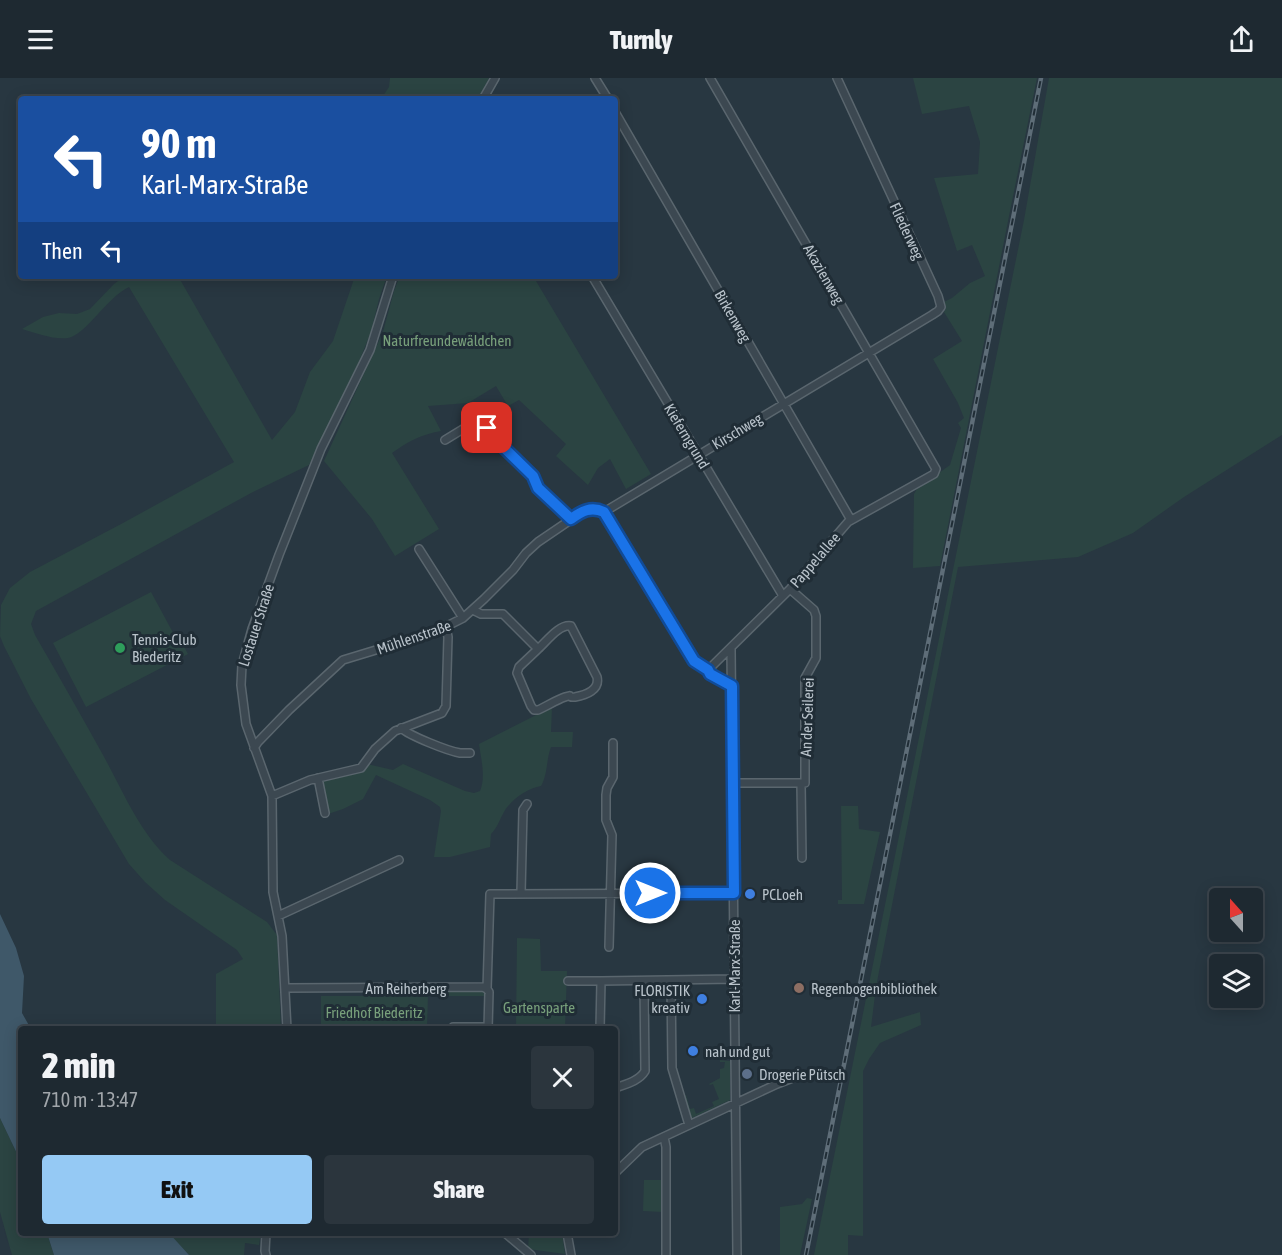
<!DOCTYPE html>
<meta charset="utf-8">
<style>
:root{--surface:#1e2931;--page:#2b353d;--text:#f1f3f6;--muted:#a1a6ab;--line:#3c454d;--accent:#95c9f4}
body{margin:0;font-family:"Asap Condensed",sans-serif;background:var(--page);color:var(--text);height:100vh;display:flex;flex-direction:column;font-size:22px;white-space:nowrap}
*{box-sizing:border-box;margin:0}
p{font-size:20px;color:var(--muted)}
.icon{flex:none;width:33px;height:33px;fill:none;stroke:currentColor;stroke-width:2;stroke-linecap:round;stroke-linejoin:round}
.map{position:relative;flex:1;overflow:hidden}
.details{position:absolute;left:18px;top:948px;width:600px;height:210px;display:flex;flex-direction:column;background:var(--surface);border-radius:6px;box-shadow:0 3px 15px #0003,0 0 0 2px var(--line)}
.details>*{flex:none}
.banner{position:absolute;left:18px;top:18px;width:600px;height:183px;border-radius:6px;box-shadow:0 3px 15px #0003,0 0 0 2px var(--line);background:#1a4fa0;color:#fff;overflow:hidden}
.needle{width:39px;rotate:339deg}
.fabs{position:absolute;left:1209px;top:810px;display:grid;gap:12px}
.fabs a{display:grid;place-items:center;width:54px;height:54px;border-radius:6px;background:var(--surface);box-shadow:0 3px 15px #0003,0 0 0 2px var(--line);font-size:30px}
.pin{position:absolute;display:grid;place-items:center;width:51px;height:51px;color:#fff;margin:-26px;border-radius:12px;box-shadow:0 3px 9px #0006}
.me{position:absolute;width:66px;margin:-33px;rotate:90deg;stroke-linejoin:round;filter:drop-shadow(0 0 4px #0008)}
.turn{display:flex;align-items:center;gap:21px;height:126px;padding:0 24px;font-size:27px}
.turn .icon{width:78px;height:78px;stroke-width:2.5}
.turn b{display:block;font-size:42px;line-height:51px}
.then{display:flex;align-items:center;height:57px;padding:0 24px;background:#0003;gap:12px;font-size:22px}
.round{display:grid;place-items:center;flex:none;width:63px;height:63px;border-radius:6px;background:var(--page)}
.head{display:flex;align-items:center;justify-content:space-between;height:102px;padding:0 24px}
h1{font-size:36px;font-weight:800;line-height:45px}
.action{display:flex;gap:12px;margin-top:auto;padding:12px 24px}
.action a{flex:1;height:69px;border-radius:6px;background:var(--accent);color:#111;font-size:24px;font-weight:800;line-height:69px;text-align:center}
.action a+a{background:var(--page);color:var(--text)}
header{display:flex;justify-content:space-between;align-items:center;height:78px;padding:0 24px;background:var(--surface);font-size:27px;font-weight:800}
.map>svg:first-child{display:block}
.green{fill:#2b4442}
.water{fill:#3f5869}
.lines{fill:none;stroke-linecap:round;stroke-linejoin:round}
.minor-casing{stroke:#5a666e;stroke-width:10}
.minor{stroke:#3c4851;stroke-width:7}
.rail-casing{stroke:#5e6d78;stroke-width:4.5}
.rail{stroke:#202d36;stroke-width:2;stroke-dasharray:7;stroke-linecap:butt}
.route-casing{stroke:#114b97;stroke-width:15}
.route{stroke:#1a73e8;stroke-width:10}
.leisure-dot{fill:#2e9e5b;stroke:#202d36;stroke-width:2}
.shop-dot{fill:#3f7fe0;stroke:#202d36;stroke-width:2}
.education-dot{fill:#8d6e63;stroke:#202d36;stroke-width:2}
.service-dot{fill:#5c6f8a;stroke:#202d36;stroke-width:2}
.labels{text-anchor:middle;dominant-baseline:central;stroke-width:6;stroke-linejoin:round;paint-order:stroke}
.street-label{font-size:15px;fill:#b9c3cb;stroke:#202d36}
.park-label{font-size:15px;fill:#78a07b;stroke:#202d36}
.poi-label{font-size:15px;fill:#b9c3cb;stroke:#202d36;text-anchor:start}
</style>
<header><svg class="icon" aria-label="menu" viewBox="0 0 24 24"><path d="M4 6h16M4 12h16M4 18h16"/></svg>Turnly<svg class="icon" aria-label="share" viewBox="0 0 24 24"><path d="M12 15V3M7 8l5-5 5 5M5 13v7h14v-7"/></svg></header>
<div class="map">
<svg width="1282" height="1177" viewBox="0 0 1282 1177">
<rect width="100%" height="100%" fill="#283741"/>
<!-- green -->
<path class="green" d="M390,0h99l-11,21h-97l8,-12z
M913,0h124l-28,138 -69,350 -27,2 1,-74 3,-5 20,-12 2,-4 11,-8 11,-37 -3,-5 6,-5 -6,-15 -25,-44 29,-18 -18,-29 2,-4 -2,-6 8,-4 18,-15 15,-7 -13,-31 -15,6 -23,-73 44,-4 2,-32 -11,-36 -47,8z
M1049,0h233v357l-98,62 -51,36 -55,24 -120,10 -82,420 -5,40 49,-15 1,13 -41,18 -11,16 -6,12v165l-15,-1v20h-34l210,-1035z
M125,198h53l94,164 23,-28 15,-40 23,-31 22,-65h32l-8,23 -8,33 -13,32 -49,101 -58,28 -215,118 -5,13 4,11c23,40 46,80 68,120 20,36 36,77 67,105l97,62 10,13 4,94h-65v-55l27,-15 -6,-9 -72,-50 -20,-18 -16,-18 -98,-165 -27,-53 -4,-10 1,-31 9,-17 20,-16 93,-49 111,-61 -105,-175c-22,10 -42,47 -61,51 -14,2 -32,-5 -46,-9l21,-12 16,-4 18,1 13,-5 24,-25z
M400,198h133l118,198 -25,15 -16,-30 -12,9 -10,17 -32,-29 10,-12 -47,-44 -11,6 -12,-20 -28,17 -40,3 13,25c-21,4 -32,10 -49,22l47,76 -44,27 -23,-37 -48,-58 59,-129 11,-41z
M151,514l26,48 2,2 2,-1 7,13 -102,53 -33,-64z
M552,629l-1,25h22l-1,15h-21c-5,13 -3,27 -10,39 -14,2 -32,15 -38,28 -4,7 -6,14 -12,20l-1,13 -40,10h-16l7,-46 -1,-4 -10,-7 -54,-25 -13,24 -20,10 -15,5 -6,-30 1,-3 31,-8 13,-9 26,6 10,-6 62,27 9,2 6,-2c6,-14 1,-32 -1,-47z
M841,728h17l1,23 21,3 -16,72h-26v-4h4z
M517,860l23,1 1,32h26l-2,58h-49z
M481,912l4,2 2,4h-59l-1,33h-106v-33h107v-5z
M720,982l10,1v39l-38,18 -3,-3 -5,-19 6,-3 -4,2 4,14 4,-1 2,6 18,-8 -2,-4 7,-3 -6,-15 -3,1 -1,-1 11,-6v-9l4,-1 1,-6h-5z
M0,1040l21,44v71h26l7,22h-42l-12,-43z
M644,1102h19v32l-20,-1z
M807,1120l5,1 -12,56h-20v-48l22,-3z
M176,1155h85l-2,12 -14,-2 -1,12h-55l-16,-17z
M529,1155h33l3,21 -37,-5z"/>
<!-- water -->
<path class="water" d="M0,836l16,34 8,28 -2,37 9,16h-10v133l-21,-44z
M47,1155h122l20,22h-135z"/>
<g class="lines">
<!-- minor casing -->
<g class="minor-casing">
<path id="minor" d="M595,0l13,21
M483,21l12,-21
M615,34l236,408
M592,198l191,320
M475,329l19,31 39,38 5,12 33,31
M445,362l36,-22
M604,434l328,-197 6,-4 3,-4 -3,-11 -101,-218
M604,434l90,149 14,9 2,4 22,12
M419,471l44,69
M473,532l8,4h22l35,35c9,-8 21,-25 33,-23l26,51c3,13 -11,18 -22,20 -9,1 -1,-3 -10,0 -9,3 -18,9 -27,13h-4l-3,-4 -14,-33 2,-6 19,-18
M731,571l6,606
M708,592l82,-81 58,-67 86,-48 2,-5 -226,-391
M401,650c9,8 47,23 59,25 2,0 8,0 10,0
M254,670l4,-6 31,-32 54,-50 92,-28 28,-14 21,-19 29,-29 13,-17 12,-11 47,-32 7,-2 12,4
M318,700l7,35
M733,705h72v-105l11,-20v-42l-2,-6 -24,-21
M801,705l1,75
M272,718l38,-16 51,-12 14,-19 20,-18 47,-18 4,-7 2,-69 -2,-10
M521,815l2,-83 4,-6
M278,838l121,-56
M609,869l3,-112 -6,-15v-25l1,-7 6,-11v-34
M671,902l1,88 17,57
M568,903h33l-1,48
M601,903l133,-2
M285,910l198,-1 4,2 2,3 -1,37
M487,911l3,-95 243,-1
M453,949h35
M287,951l-5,-93 -9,-44 -1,-96 -26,-72 -5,-39 1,-20 10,-36 27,-74 42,-106 49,-99 23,-74
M615,1010c11,-4 24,-7 30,-17l-1,-90
M664,1059l2,10v108
M615,1095l27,-26 135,-63 18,-7
M266,1155l-1,18 1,4
M505,1155l26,22
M567,1155l4,22"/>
</g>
<!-- minor -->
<use href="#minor" class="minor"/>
<!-- rail casing -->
<g class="rail-casing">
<path id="rail" d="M806,1177l235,-1177"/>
</g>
<!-- rail -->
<use href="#rail" class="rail"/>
</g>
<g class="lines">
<!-- route casing -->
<g class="route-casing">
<path id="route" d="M487,350l7,10 39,38 5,12 33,31c11,-8 20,-13 33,-7l90,149 14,9 2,4 22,12 2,207h-84"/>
</g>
<!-- route -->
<use href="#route" class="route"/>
</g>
<!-- markers -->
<circle class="leisure-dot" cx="120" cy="570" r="6"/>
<g class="shop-dot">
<circle cx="750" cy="816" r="6"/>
<circle cx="702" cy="921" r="6"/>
<circle cx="693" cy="973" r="6"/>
</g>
<circle class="education-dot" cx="799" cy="910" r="6"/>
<circle class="service-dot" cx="747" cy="996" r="6"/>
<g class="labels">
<!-- street labels -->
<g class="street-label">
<text transform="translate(907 153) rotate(65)">Fliederweg</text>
<text transform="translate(824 196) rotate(60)">Akazienweg</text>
<text transform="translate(733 238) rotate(60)">Birkenweg</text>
<text transform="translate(737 353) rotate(-31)">Kirschweg</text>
<text transform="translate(687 358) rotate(59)">Kieferngrund</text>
<text transform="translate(815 482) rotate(-49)">Pappelallee</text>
<text transform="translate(256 547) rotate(-72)">Lostauer Straße</text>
<text transform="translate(414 559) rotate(-19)">Mühlenstraße</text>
<text transform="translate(807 639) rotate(-88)">An der Seilerei</text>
<text transform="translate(734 888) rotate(-90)">Karl-Marx-Straße</text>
<text x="406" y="910">Am Reiherberg</text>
</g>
<!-- park labels -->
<g class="park-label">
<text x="447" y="262">Naturfreundewäldchen</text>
<text x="539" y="929">Gartensparte</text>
<text x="374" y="934">Friedhof Biederitz</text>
</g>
<!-- poi labels -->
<g class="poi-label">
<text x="132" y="561">Tennis-Club<tspan x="132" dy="17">Biederitz</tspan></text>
<text x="762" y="816">PCLoeh</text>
<text x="811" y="910">Regenbogenbibliothek</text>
<text x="690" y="912" text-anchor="end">FLORISTIK<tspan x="690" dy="17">kreativ</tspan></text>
<text x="705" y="973">nah und gut</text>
<text x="759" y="996">Drogerie Pütsch</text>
</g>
</g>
</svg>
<div class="fabs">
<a><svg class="needle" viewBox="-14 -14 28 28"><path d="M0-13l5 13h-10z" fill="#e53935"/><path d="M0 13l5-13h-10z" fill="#a1a6ab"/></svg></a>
<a><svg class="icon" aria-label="layers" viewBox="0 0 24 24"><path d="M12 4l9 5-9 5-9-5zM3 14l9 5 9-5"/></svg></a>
</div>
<div class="pin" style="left:487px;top:350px;background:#d93025"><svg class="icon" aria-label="arrive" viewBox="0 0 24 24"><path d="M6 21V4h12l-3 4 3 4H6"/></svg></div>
<svg class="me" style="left:650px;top:815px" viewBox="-20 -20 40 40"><circle r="17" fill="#1a73e8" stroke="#fff" stroke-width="3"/><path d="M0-11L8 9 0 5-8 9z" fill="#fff"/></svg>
<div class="banner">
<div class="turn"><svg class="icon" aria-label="left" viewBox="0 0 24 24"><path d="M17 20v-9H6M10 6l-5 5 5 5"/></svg><div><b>90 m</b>Karl-Marx-Straße</div></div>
<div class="then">Then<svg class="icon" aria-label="left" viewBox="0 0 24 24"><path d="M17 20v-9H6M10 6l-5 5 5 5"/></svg></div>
</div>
<section class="details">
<div class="head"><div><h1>2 min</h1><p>710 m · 13:47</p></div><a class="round"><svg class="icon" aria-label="close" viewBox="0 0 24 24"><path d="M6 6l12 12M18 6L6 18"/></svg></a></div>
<div class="action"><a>Exit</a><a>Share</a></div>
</section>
</div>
